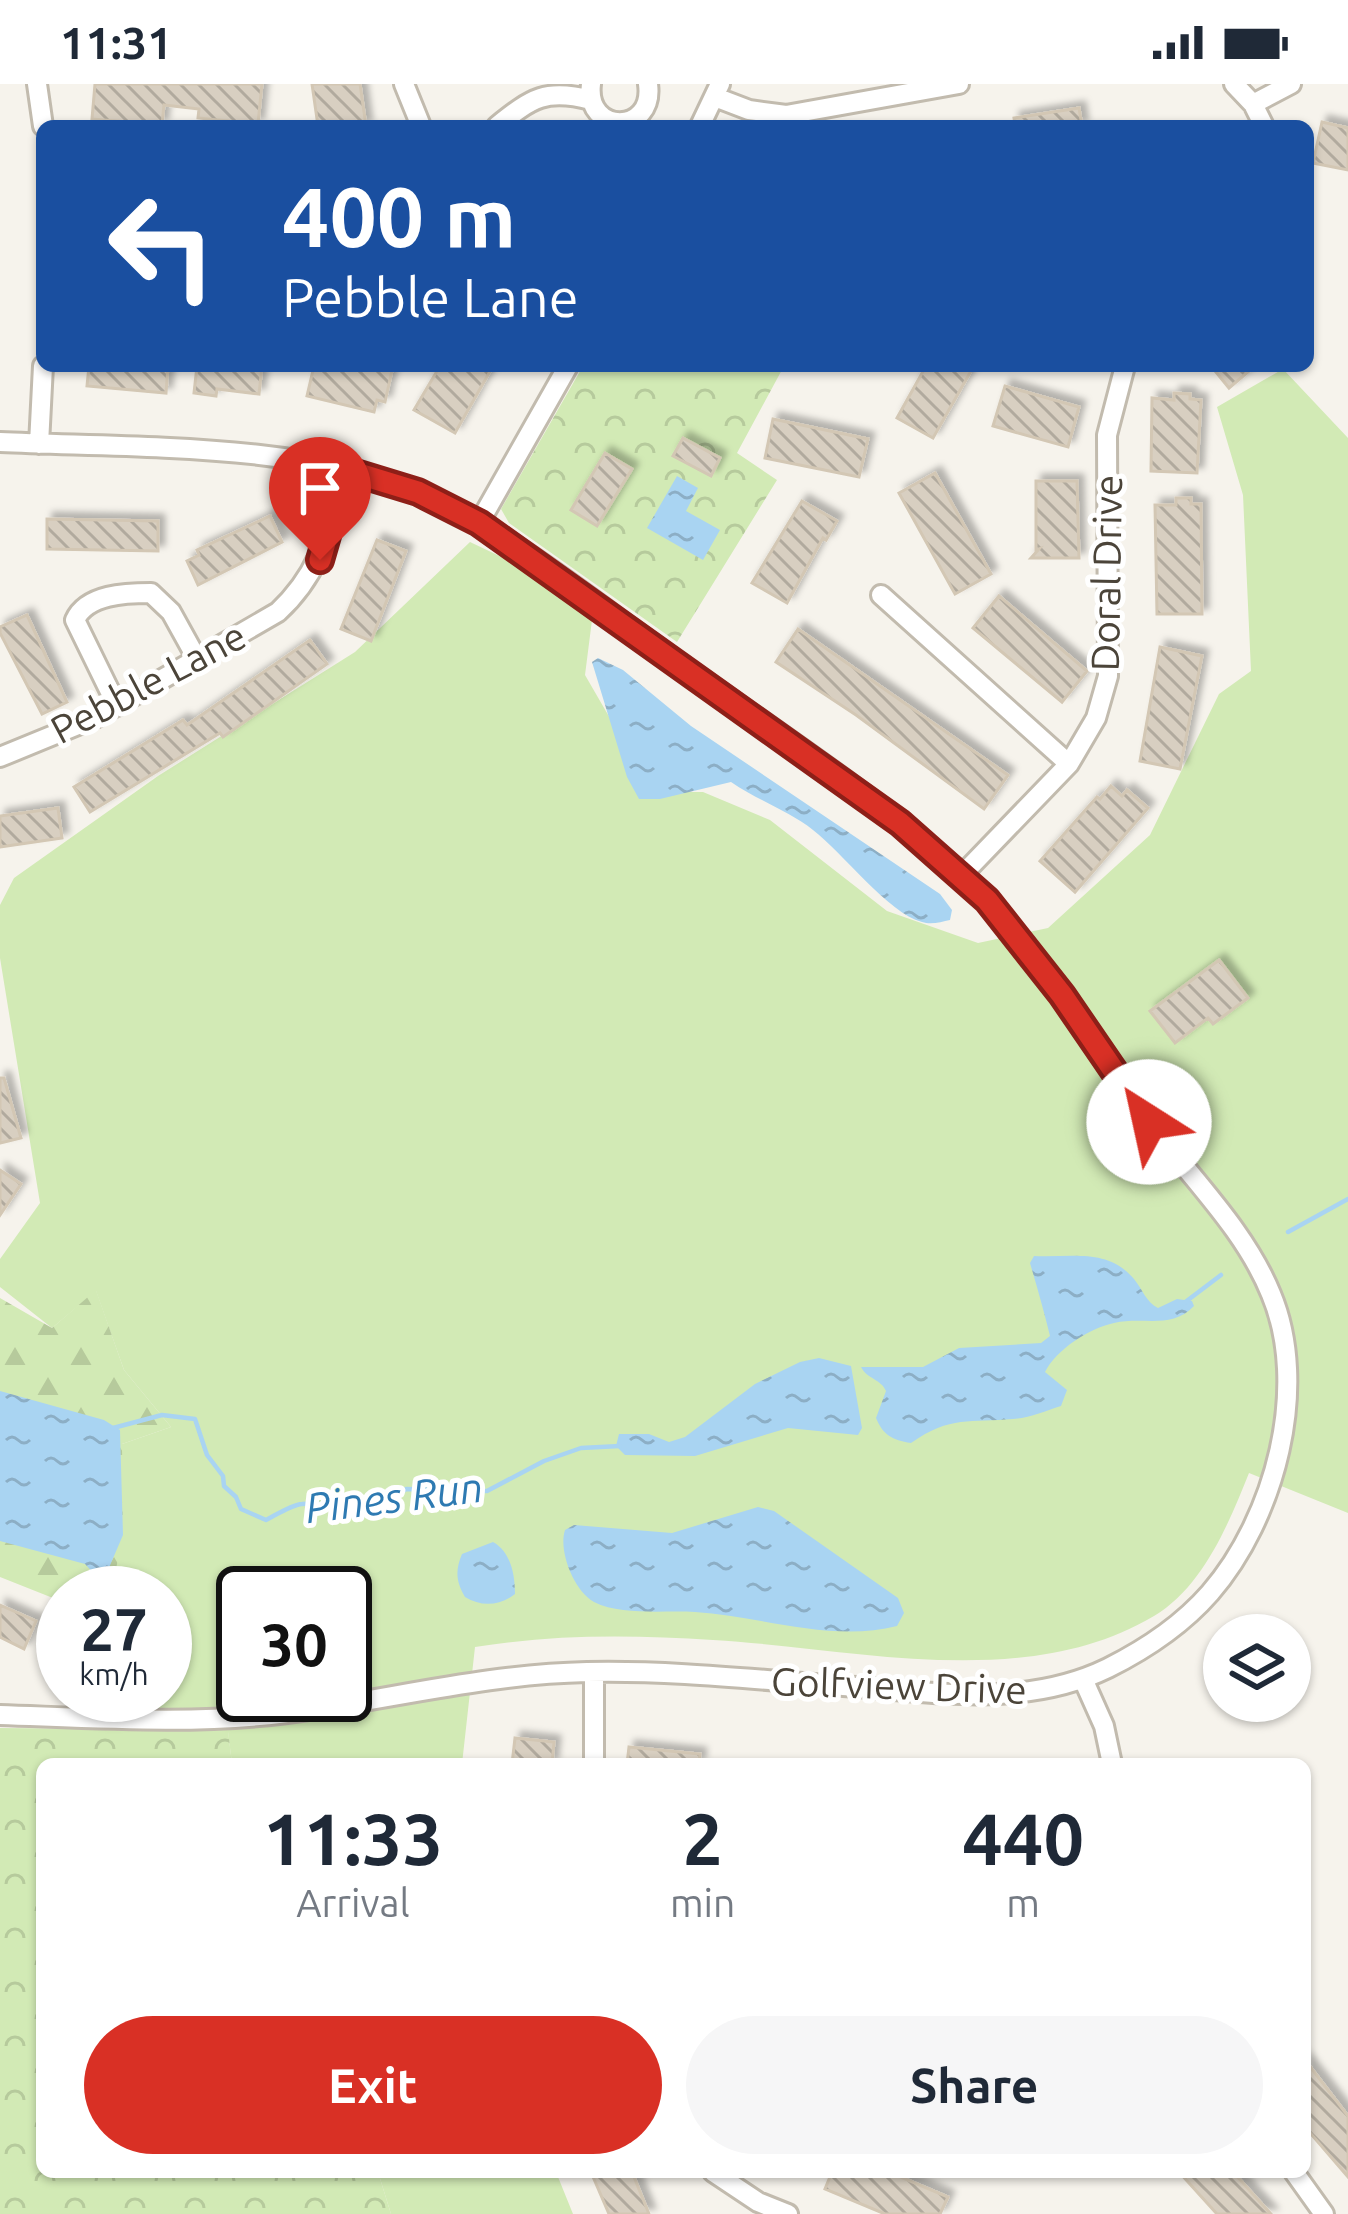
<!DOCTYPE html>
<style>
:root{--surface:#fff;--page:#f6f6f7;--text:#1f2937;--muted:#747a83;--accent:#d93025}
body{margin:0;font-family:Ubuntu,sans-serif;background:var(--page);color:var(--text);height:100vh;display:flex;flex-direction:column;font-size:45px;white-space:nowrap}
*{box-sizing:border-box;margin:0}
p{font-size:39px;color:var(--muted)}
.icon{flex:none;width:66px;height:66px;fill:none;stroke:currentColor;stroke-width:2;stroke-linecap:round;stroke-linejoin:round}
.map{position:relative;flex:1;overflow:hidden}
.sheet{position:absolute;left:36px;top:1674px;width:1275px;height:420px;display:flex;flex-direction:column;background:var(--surface);border-radius:18px;box-shadow:0 3px 9px #0004}
.sheet>*{flex:none}
.guide{position:absolute;left:36px;top:36px;width:1278px;height:252px;border-radius:18px;box-shadow:0 3px 9px #0004;background:#1a4fa0;color:#fff;overflow:hidden}
.buttons{position:absolute;left:1203px;top:1530px;display:grid;gap:24px}
.buttons a{display:grid;place-items:center;width:108px;height:108px;border-radius:50%;background:var(--surface);box-shadow:0 3px 9px #0004;font-size:60px}
.speed{position:absolute;left:36px;top:1482px;display:flex;gap:24px;font-size:60px;font-weight:700;text-align:center}
.speed>*{display:grid;place-content:center;width:156px;height:156px;border-radius:50%;background:var(--surface);box-shadow:0 3px 9px #0004;line-height:1}
.speed small{font-size:30px;font-weight:400}
.speed .limit{border:6px solid #111;border-radius:18px;background:#fff;color:#111}
.pin{position:absolute;display:grid;place-items:center;width:102px;height:102px;color:#fff;margin:-123px -51px;border-radius:50% 50% 50% 0;rotate:-45deg;box-shadow:0 0 12px #0007}
.pin .icon{rotate:45deg}
.me{position:absolute;width:132px;margin:-66px;rotate:325deg;stroke-linejoin:round;filter:drop-shadow(0 0 9px #0008)}
.turn{display:flex;align-items:center;gap:42px;height:252px;padding:0 48px;font-size:54px}
.turn .icon{width:156px;height:156px;stroke-width:2.5}
.turn b{display:block;font-size:84px;line-height:102px}
.eta{display:flex;justify-content:space-evenly;align-items:center;height:204px;text-align:center}
.eta b{font-size:72px;font-weight:700;line-height:84px}
.button{display:flex;gap:24px;margin-top:auto;padding:24px 48px}
.button a{flex:1;height:138px;border-radius:72px;background:var(--accent);color:#fff;font-size:48px;font-weight:700;line-height:138px;text-align:center}
.button a+a{background:var(--page);color:var(--text)}
.status{display:flex;justify-content:space-between;align-items:center;height:84px;padding:0 60px;background:var(--surface);direction:ltr}
.status svg{height:33px;fill:currentColor}
.map>svg:first-child{display:block}
.grass{fill:#d2eab5;fill-rule:evenodd}
.forest{fill:url(#forest-firs)}
.park{fill:url(#park-crowns)}
.water{fill:url(#water-ripples)}
.lines{fill:none;stroke-linecap:round;stroke-linejoin:round}
.stream{stroke:#a9d4f2;stroke-width:4.5}
.building{fill:url(#building-back-hatch);stroke:#d3c7b4;stroke-width:3;filter:url(#shadow)}
.street-casing{stroke:#c2bbae;stroke-width:24}
.street{stroke:#fff;stroke-width:18}
.route-casing{stroke:#8d1f18;stroke-width:30}
.route{stroke:#d93025;stroke-width:21}
.labels{text-anchor:middle;dominant-baseline:central;stroke-width:10;stroke-linejoin:round;paint-order:stroke}
.street-label{font-size:39px;fill:#4b4439;stroke:#fff}
.water-label{font-size:42px;font-style:italic;fill:#2e7ab2;stroke:#fff}
</style>
<div class="status"><b>11:31</b><svg viewBox="0 0 49 12"><path d="M0 12V9h3v3zM5 12V6h3v6zM10 12V3h3v9zM15 12V0h3v12zM26 1h20v11H26zM47 4h2v5h-2z"/></svg></div>
<div class="map">
<svg width="1348" height="2130" viewBox="0 0 1348 2130">
<defs>
<pattern id="forest-firs" width="22" height="20" patternUnits="userSpaceOnUse" patternTransform="scale(3)"><rect width="22" height="20" fill="#d2eab5"/><path d="M5 1l3.5 6h-7zM16 11l3.5 6h-7z" fill="#b6ca9c"/></pattern>
<pattern id="park-crowns" width="20" height="18" patternUnits="userSpaceOnUse" patternTransform="scale(3)"><rect width="20" height="18" fill="#d2eab5"/><path d="M2 6a3 3 0 1 1 6 0M12 15a3 3 0 1 1 6 0" fill="none" stroke="#b6ca9c"/></pattern>
<pattern id="water-ripples" width="26" height="14" patternUnits="userSpaceOnUse" patternTransform="scale(3)"><rect width="26" height="14" fill="#a9d4f2"/><path d="M2 4q2-2 4 0t4 0M15 11q2-2 4 0t4 0" fill="none" stroke="#8caec5"/></pattern>
<pattern id="building-back-hatch" width="6" height="6" patternUnits="userSpaceOnUse" patternTransform="scale(3)"><rect width="6" height="6" fill="#d8cfc1"/><path d="M-1 5l2 2M0 0l6 6M5-1l2 2" fill="none" stroke="#b1aa9e"/></pattern>
<filter id="shadow"><feDropShadow dx="6" dy="-6" stdDeviation="3" flood-color="#0004"/></filter>
</defs>
<rect width="100%" height="100%" fill="#f6f3ec"/>
<!-- grass -->
<path class="grass" d="M1283,285l65,69v1075l-99,-40c-20,50 -46,114 -95,143 -129,77 -300,32 -441,24 -80,-5 -158,-6 -238,7l-13,117h-230l-6,-48 -135,2 3,-23h71v-102h-55l12,-149 49,-17 -47,-57 -28,-79 -44,37 -52,-41v-28l40,-56 -40,-245v-53l14,-27 144,-102 197,-124 115,-110 61,29 61,49 -7,55 37,64 19,53h62l67,28 117,91 91,32 70,-15 102,-93 69,-141 32,-23 -8,-176 -26,-88zM243,1509h102v102h-102z
M378,2088h178l17,42h-182z"/>
<!-- forest -->
<path class="forest" d="M96,1206l28,80 47,57 -49,17 1,91 -12,58h-48v9l-63,-25v-279l52,30z"/>
<!-- park -->
<path class="park" d="M583,282h201l-47,87 40,27 -100,162 -168,-119 -8,-14z
M0,1644l228,2 4,34h-190v408h336l13,42h-391z"/>
<!-- water -->
<path class="water" d="M677,392l21,12 -12,23 34,19 -17,30 -56,-32z
M598,574l25,12 68,56 249,168 12,16 -2,10c-9,2 -19,5 -28,2 -34,-9 -79,-69 -109,-92 -24,-19 -56,-30 -82,-48l-71,17h-21l-12,-22 -35,-115z
M1034,1172c36,2 73,-9 100,23 9,11 12,23 24,29l19,-9 15,2 2,5c-23,24 -50,10 -80,17 -25,5 -58,27 -69,49l22,18 -6,16c-16,5 -31,12 -48,13 -43,4 -62,-4 -102,24 -19,-3 -28,-8 -35,-25l10,-27c-5,-12 -19,-12 -25,-24h62l36,-19 82,-5 9,-7c-6,-25 -13,-49 -20,-73z
M819,1274l32,8 11,62 -4,7 -70,-7 -93,28 -70,-1 -9,-9 3,-12h30l20,8 16,-5 70,-53 45,-22z
M0,1307l104,29 16,10 3,105 -18,42 -6,2 -14,-15 -85,-23z
M758,1423l16,4 124,87 6,15 -7,13c-65,17 -137,-10 -202,-14 -30,-2 -73,4 -101,-10 -20,-11 -36,-51 -29,-72l9,-5 98,8z
M493,1458c18,10 22,33 22,52 -15,12 -34,13 -50,3 -9,-16 -10,-26 -3,-43z"/>
<g class="lines">
<!-- stream -->
<path class="stream" d="M1288,1148l60,-33
M1184,1219l37,-28
M113,1344l49,-13 33,4 12,36 16,21 1,10 12,11 5,12 25,11c10,-5 25,-15 36,-16 42,-5 59,22 104,-15l81,2 57,-30 37,-13 39,-2"/>
</g>
<!-- building -->
<path class="building" d="M95,0h167l-4,40 -60,-6 1,-9 -35,-4 -2,20 -70,-6z
M312,0h48l6,42h-48z
M1079,24l3,18h-67l-1,-8z
M1322,38l26,6v42l-35,-7z
M89,282h79l-2,27 -79,-7z
M197,282h65l-3,28 -42,-5 -1,7 -22,-3z
M314,282h79l-8,36 -8,-2 -3,12 -67,-16z
M440,282h53l-38,67 -41,-23z
M926,282h37l8,5 -38,67 -36,-20z
M1211,282h44l-26,22z
M1005,302l74,21 -11,40 -75,-21z
M1174,309l16,1v5l11,1 -4,73 -46,-2 1,-73 22,2z
M773,335l95,20 -9,38 -94,-19z
M683,354l37,20 -9,18 -38,-20z
M605,369l27,16 -35,57 -26,-16z
M935,389l56,101 -36,20 -56,-101z
M1036,397h41l2,77h-48l8,-9 -3,1z
M1176,414h15v6h10l1,110h-45l-2,-109h21z
M802,417l35,20 -11,19 -3,-2 -36,65 -35,-20z
M270,432l12,26 -84,43 -11,-24 12,-6 -2,-5z
M47,435l111,2v30l-111,-2z
M377,456l29,11 -35,90 -30,-12z
M999,512l88,75 -25,31 -89,-74z
M27,531l40,87 -25,12 -42,-81v-6z
M798,545l210,146 -24,34 -128,-94 -80,-53z
M310,556l17,24 -104,73 -3,-4 -130,79 -16,-25 109,-67 4,5z
M1160,563l42,9 -22,113 -40,-8z
M1111,702l11,10 5,-6 21,18 -73,84 -35,-31 57,-64 3,2z
M58,724l4,30 -62,9v-31z
M1219,876l29,38 -35,26 -5,-6 -33,25 -25,-32z
M0,994h4l17,60 -21,5z
M0,1086l21,14 -21,31z
M0,1521l36,16 -12,28 -24,-12z
M515,1654l39,4 -2,22h-40z
M629,1663l71,7 -1,10h-72z
M1305,1976l43,56v61l-43,-50z
M591,2088h41l17,42h-40z
M832,2088h57l59,25 -8,17h-55l-60,-25z
M1179,2088h54l38,42h-54z"/>
<g class="lines">
<!-- street casing -->
<g class="street-casing">
<path id="street" d="M37,0l6,42
M404,0l17,42
M591,0c-6,51 64,51 57,0
M1234,0l19,20 11,22
M715,13l34,13 37,5 173,-31
M1253,20l38,-20
M497,42c35,-28 49,-38 94,-26
M700,42l20,-42
M0,358c128,6 308,0 425,53 91,42 171,109 253,167 98,70 204,137 292,221 68,65 118,152 172,229 42,60 101,113 129,182 39,93 4,224 -61,299 -28,32 -64,56 -102,75 -80,39 -165,25 -251,19 -89,-6 -181,-17 -270,-15 -101,2 -200,28 -300,41 -90,12 -196,5 -287,2
M39,360l4,-78
M479,439l89,-157
M881,511l188,169
M117,622l-42,-86c12,-26 51,-27 76,-27l20,19 26,47
M0,673l95,-39 183,-106c45,-42 51,-85 68,-142
M962,791l107,-111 27,-46 12,-42 -1,-241 18,-69
M1083,1595l21,47 8,38
M594,1680v-92
M713,2088l45,30 30,12
M1294,2088l30,42"/>
</g>
<!-- street -->
<use href="#street" class="street"/>
</g>
<g class="lines">
<!-- route casing -->
<g class="route-casing">
<path id="route" d="M320,476l26,-90 72,22 61,31 421,300 87,77 75,95 87,127"/>
</g>
<!-- route -->
<use href="#route" class="route"/>
</g>
<g class="labels">
<!-- street labels -->
<g class="street-label">
<text transform="translate(1106 489) rotate(-89)">Doral Drive</text>
<text transform="translate(148 598) rotate(-28)">Pebble Lane</text>
<text transform="translate(899 1601) rotate(2)">Golfview Drive</text>
</g>
<!-- water labels -->
<g class="water-label">
<text transform="translate(394 1413) rotate(-7)">Pines Run</text>
</g>
</g>
</svg>
<div class="buttons">
<a><svg class="icon" aria-label="layers" viewBox="0 0 24 24"><path d="M12 4l9 5-9 5-9-5zM3 14l9 5 9-5"/></svg></a>
</div>
<div class="speed"><div>27<small>km/h</small></div><div class="limit">30</div></div>
<div class="pin" style="left:320px;top:476px;background:#d93025"><svg class="icon" aria-label="arrive" viewBox="0 0 24 24"><path d="M6 21V4h12l-3 4 3 4H6"/></svg></div>
<svg class="me" style="left:1149px;top:1038px" viewBox="-20 -20 40 40"><circle r="19" fill="#fff"/><path d="M0-13L10 11 0 6-10 11z" fill="#d93025"/></svg>
<div class="guide">
<div class="turn"><svg class="icon" aria-label="left" viewBox="0 0 24 24"><path d="M17 20v-9H6M10 6l-5 5 5 5"/></svg><div><b>400 m</b>Pebble Lane</div></div>
</div>
<section class="sheet">
<div class="eta">
<div><b>11:33</b><p>Arrival</p></div>
<div><b>2</b><p>min</p></div>
<div><b>440</b><p>m</p></div>
</div>
<div class="button"><a>Exit</a><a>Share</a></div>
</section>
</div>
